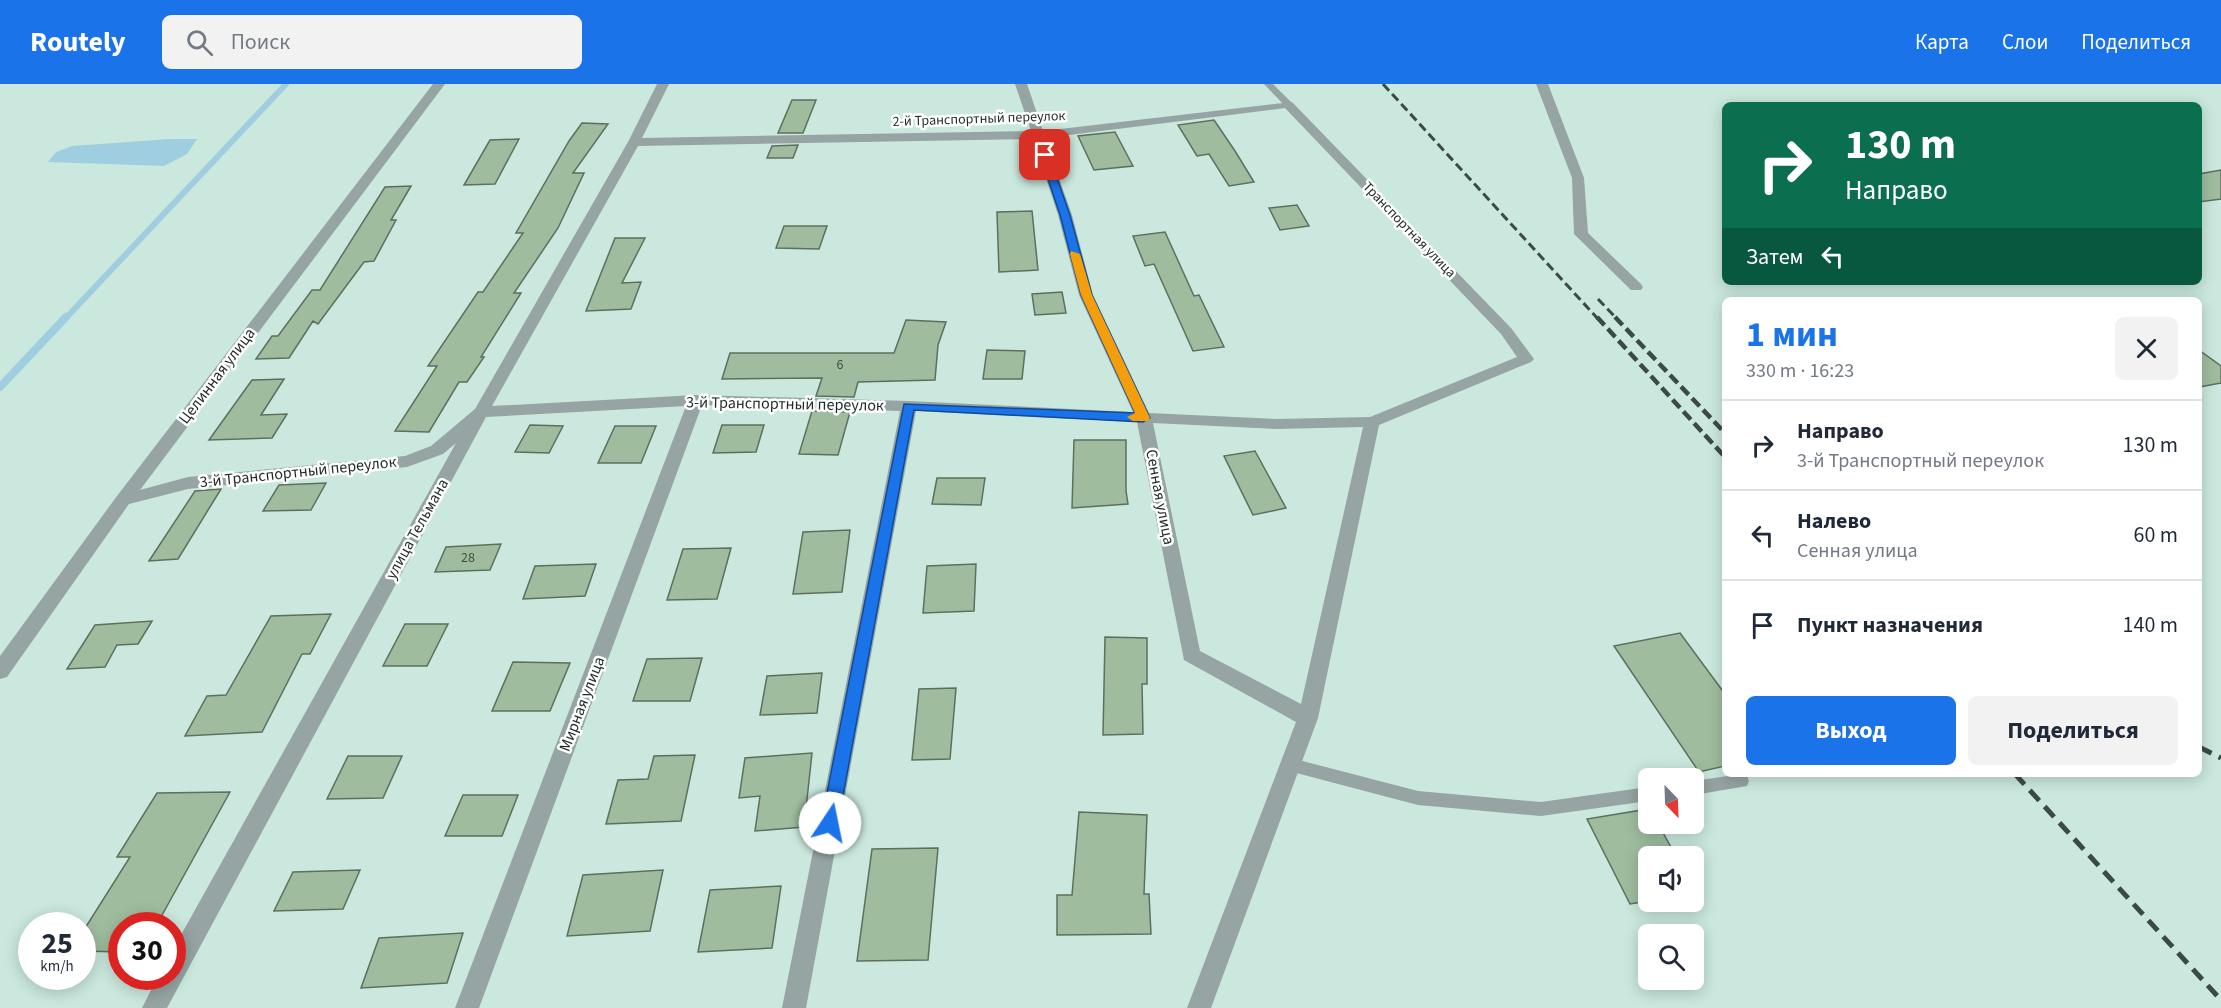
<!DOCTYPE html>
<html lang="ru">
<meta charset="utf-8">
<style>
:root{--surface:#fff;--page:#f2f2f3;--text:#1f2937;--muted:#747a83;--line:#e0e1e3;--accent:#1a73e8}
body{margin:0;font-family:"Source Sans 3",sans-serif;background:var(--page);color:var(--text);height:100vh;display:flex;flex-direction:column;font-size:22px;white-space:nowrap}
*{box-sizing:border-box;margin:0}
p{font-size:20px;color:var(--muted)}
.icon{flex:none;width:33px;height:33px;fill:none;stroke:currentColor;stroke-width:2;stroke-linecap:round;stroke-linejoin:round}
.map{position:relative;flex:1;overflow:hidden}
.sheet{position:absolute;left:1722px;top:213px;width:480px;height:480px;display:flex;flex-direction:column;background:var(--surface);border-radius:9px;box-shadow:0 3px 15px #0003}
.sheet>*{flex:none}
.guide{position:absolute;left:1722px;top:18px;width:480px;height:183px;border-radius:9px;box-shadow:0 3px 15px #0003;background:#0b6e4f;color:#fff;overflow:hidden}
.needle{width:39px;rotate:157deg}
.fabs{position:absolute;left:1638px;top:684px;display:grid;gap:12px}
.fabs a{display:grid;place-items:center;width:66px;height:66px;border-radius:9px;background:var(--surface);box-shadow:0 3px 15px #0003;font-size:30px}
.speed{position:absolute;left:18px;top:828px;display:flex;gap:12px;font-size:30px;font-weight:700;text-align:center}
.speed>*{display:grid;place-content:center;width:78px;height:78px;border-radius:50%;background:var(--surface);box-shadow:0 3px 15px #0003;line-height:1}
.speed small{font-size:15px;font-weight:400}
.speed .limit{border:9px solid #d22;background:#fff;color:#111}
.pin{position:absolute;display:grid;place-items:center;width:51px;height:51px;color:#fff;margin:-26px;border-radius:12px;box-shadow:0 3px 9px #0006}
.me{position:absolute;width:66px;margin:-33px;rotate:11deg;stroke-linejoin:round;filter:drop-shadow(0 0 4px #0008)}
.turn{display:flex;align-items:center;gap:21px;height:126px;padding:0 24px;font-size:27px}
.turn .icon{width:78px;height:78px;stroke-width:2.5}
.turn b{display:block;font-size:42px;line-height:51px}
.then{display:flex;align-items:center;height:57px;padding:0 24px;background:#0003;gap:12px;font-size:22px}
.round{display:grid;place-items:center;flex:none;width:63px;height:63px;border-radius:9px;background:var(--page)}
.summary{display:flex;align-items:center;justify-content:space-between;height:102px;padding:0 24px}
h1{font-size:36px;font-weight:700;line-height:45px;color:var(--accent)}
.action{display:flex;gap:12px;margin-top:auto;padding:12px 24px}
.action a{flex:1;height:69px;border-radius:9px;background:var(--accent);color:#fff;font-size:24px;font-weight:700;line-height:69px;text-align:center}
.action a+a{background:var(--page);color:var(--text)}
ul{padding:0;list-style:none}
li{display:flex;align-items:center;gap:18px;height:90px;padding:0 24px;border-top:2px solid var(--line)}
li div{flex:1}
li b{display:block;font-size:22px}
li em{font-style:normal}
header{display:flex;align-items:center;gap:36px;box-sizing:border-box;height:84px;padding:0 30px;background:var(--accent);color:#fff}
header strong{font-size:28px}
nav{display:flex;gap:33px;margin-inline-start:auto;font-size:21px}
.search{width:420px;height:54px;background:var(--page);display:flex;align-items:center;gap:15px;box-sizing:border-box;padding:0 21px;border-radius:9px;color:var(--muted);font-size:22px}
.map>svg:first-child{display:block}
.water{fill:#a0cee1}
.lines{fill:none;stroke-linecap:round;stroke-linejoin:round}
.stream-far1{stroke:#a0cee1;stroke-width:6}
.stream{stroke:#a0cee1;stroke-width:8}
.building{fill:#9fbd9e;stroke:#5d6f5d;stroke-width:1.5}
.service{fill:#96a4a4;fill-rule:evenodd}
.minor{fill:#96a4a4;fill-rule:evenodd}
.rail-far2{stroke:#3c4a45;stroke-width:3;stroke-dasharray:9 4.5;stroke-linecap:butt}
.rail-far1{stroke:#3c4a45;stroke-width:4.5;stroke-dasharray:11 5;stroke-linecap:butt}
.rail{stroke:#3c4a45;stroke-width:5;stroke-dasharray:14 8;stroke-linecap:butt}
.route{fill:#1a73e8;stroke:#114b97;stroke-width:1.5}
.slow{fill:#f59e0b}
.labels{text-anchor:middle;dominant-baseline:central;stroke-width:5;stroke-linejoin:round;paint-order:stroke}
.far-street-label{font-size:14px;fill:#1f2a26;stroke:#fff}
.number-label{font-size:14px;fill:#3f4f44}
.street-label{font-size:16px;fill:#1f2a26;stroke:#fff}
</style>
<header>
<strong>Routely</strong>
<div class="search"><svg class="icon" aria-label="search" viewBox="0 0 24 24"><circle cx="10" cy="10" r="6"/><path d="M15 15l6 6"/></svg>Поиск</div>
<nav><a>Карта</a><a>Слои</a><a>Поделиться</a></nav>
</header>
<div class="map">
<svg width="2221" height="924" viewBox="0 0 2221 924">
<rect width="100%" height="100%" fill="#cae8dd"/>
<!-- water -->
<path class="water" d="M170,55h27l-10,15 -23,12 -116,-4 8,-10 16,-6z"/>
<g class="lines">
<!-- stream-far1 -->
<path class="stream-far1" d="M65,235l221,-235"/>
<!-- stream -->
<path class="stream" d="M0,303l66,-70"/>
</g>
<!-- building -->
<path class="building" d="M792,16h24l-13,33h-25z
M1214,36l21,31 19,31 -25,4 -20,-32 -12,2 -19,-31z
M582,39l26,1 -35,49h11l-26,55 -44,65h7l-40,64h3l-17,25h-8l-30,50 -34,-1 42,-65h-9l50,-74h5l40,-59h-7l53,-92z
M1115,48l18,34 -39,4 -16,-34z
M519,55l-24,45 -31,1 26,-45z
M798,61l-5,13h-26l5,-12z
M2221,86v29l-22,3v-28z
M411,102l-20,34h5l-22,41 -10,1 -46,62 -5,-3 -24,37 -33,1 16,-23h6l34,-46h8l65,-103z
M1297,121l12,21 -29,4 -11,-22z
M1032,127l6,59 -39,2 -2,-60z
M784,142h43l-8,23 -43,-1z
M1165,148l29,64 5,-1 25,52 -31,4 -39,-87 -9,2 -12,-30z
M615,154h30l-23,45 19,-1 -10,27 -45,2z
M1062,208l4,21 -31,2 -3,-21z
M906,236l40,2 -8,23 -3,35 -77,2 -4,15 -38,-1 6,-18 -100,1 8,-26h164z
M987,266l38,1 -3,28h-39z
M2199,266l22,16v17l-22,4z
M284,295l-23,36 26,-1 -15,24 -63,2 43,-60z
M812,327l38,1 -12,43 -39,-1z
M530,341l33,1 -14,27 -34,-1z
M722,341h42l-8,27 -43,1z
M615,342h41l-15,37h-43z
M1074,356h52v51l2,13 -56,4z
M1255,367l31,57 -33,7 -29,-59z
M937,394h48l-4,27 -49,-1z
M326,399l-15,27 -48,1 16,-26z
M221,405l-43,70 -29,2 46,-70z
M850,446l-8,62 -49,2 10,-62z
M501,460l-11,26 -55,2 11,-25z
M731,464l-14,51 -50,1 16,-51z
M596,480l-11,32 -62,3 12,-33z
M976,480l-2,47 -51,2 4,-47z
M331,530l-21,40h-8l-40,78 -77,4 22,-40 19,-1 45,-79z
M152,537l-14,23 -21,1 -12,22 -38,2 28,-44z
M405,540h43l-21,42h-44z
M1680,549l45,61v72l-26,6 -85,-126z
M1105,553l42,1v46h-5l1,50 -40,1z
M702,574l-12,43h-57l14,-42z
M513,578l57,1 -20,48h-58z
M822,589l-5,40 -57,2 7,-39z
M956,604l-6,71 -38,1 7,-71z
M812,669l-8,74 -49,4 5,-35 -21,2 6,-40z
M695,671l-14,66 -75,3 12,-44 30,-1 6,-23z
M348,672h54l-19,42 -56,1z
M230,708l-74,134h-34v26l-40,-1v-18l48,-76h-13l40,-64z
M463,711h55l-16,41h-57z
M1648,725v15h10l18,32h-28v45l-18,3 -43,-85z
M1079,728l68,3 -3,79h5l2,40 -94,1v-40h15z
M938,764l-10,112 -71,1 15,-112z
M360,786l-17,39 -69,2 19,-39z
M663,786l-13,61 -83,5 16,-61z
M781,802l-9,62 -74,4 12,-62z
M463,849l-16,50 -86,5 18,-50z"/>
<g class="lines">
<!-- service -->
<path class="service" d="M1264,0h9l18,18v4h-6z
M1291,674l127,33 123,11 107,-15v14l-107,15 -123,-11 -133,-35 -2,-5 2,-5z
M1741,690l6,2 2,5 -2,5 -53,9v-14z"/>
<!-- minor -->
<path class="minor" d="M433,0h12l-305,406 48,-13 217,-21 26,-10 44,-37 153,-267 29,-58h12l-27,54 389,-7 -16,-47h12l16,47 249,-29 219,226 23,31 -3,3 -152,63 -61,293 -107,290h-24l109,-286 -112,-62 -47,-238 -221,-11 -110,597h-24l118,-597 -198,-6 -223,603h-24l231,-602 -200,11 -319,591h-25l16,-32h14v-25l284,-508 -13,11 -36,13 -219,22 -59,15 -122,173 -7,2v-23l117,-160zM1285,24l216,226 16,23 -147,60 -94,2 -127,-6 -56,-118 -21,-80 -27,-77zM1033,55l25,76 21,80 54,117 -224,-11 -213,-6 -204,11 146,-260zM1153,339l123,6 87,-2 -62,277 -101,-53z
M1536,0h12l36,94 4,55 53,51 2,3 -2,3h-10l-57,-56 -2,-56z"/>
<!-- rail-far2 -->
<path class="rail-far2" d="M1383,0l215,235
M1598,215l19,20"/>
<!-- rail-far1 -->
<path class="rail-far1" d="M1597,233l128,140
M1615,233l110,116"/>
<!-- rail -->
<path class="rail" d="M2199,663l22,11
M2015,690l206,226"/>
</g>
<!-- route -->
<path class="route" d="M1045,68l4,3 21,60 22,80 58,123 -7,4 -229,-12 -76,413 -2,5 -6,2 -6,-2 -3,-5 83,-419 231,9 -54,-118 -21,-80 -20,-60z"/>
<!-- slow -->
<path class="slow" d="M1071,167l9,3 12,41 58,123 -2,3h-15l-6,-4 8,-4 -54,-118 -11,-41z"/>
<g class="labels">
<!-- far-street labels -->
<g class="far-street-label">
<text transform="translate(979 35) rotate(-2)">2-й Транспортный переулок</text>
<text transform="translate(1409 146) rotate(46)">Транспортная улица</text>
</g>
<!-- number labels -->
<g class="number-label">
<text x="840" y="281">6</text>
<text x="468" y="474">28</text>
</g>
<!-- street labels -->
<g class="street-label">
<text transform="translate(217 292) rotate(-53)">Целинная улица</text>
<text transform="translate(785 320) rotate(1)">3-й Транспортный переулок</text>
<text transform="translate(298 388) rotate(-6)">3-й Транспортный переулок</text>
<text transform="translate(1160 413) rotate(79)">Сенная улица</text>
<text transform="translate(417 445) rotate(-61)">улица Тельмана</text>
<text transform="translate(582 620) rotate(-69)">Мирная улица</text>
</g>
</g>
</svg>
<div class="fabs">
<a><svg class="needle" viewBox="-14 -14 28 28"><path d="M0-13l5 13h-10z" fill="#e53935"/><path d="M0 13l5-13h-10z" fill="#747a83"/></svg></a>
<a><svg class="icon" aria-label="sound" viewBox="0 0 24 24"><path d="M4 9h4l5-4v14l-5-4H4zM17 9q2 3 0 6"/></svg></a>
<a><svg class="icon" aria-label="search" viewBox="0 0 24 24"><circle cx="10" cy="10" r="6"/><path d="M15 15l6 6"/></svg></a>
</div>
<div class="speed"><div>25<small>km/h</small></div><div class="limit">30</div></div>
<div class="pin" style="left:1045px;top:71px;background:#d93025"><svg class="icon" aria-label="arrive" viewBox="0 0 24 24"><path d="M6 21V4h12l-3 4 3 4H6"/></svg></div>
<svg class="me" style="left:830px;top:739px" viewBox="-20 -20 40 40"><circle r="19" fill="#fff"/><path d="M0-13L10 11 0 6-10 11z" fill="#1a73e8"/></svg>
<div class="guide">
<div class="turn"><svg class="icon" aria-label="right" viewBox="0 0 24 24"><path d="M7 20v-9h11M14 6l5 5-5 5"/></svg><div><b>130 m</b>Направо</div></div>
<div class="then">Затем<svg class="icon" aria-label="left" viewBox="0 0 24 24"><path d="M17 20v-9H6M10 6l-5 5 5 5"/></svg></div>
</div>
<section class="sheet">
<div class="summary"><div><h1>1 мин</h1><p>330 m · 16:23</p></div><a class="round"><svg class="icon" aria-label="close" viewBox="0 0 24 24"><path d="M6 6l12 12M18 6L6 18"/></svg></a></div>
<ul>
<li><svg class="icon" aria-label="right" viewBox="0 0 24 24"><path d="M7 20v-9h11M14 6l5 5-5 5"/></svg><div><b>Направо</b><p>3-й Транспортный переулок</p></div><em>130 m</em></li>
<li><svg class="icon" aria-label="left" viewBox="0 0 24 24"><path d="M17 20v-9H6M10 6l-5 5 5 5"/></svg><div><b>Налево</b><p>Сенная улица</p></div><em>60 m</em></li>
<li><svg class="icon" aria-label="arrive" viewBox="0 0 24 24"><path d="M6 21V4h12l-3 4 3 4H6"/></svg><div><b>Пункт назначения</b></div><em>140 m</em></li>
</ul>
<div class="action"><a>Выход</a><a>Поделиться</a></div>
</section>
</div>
